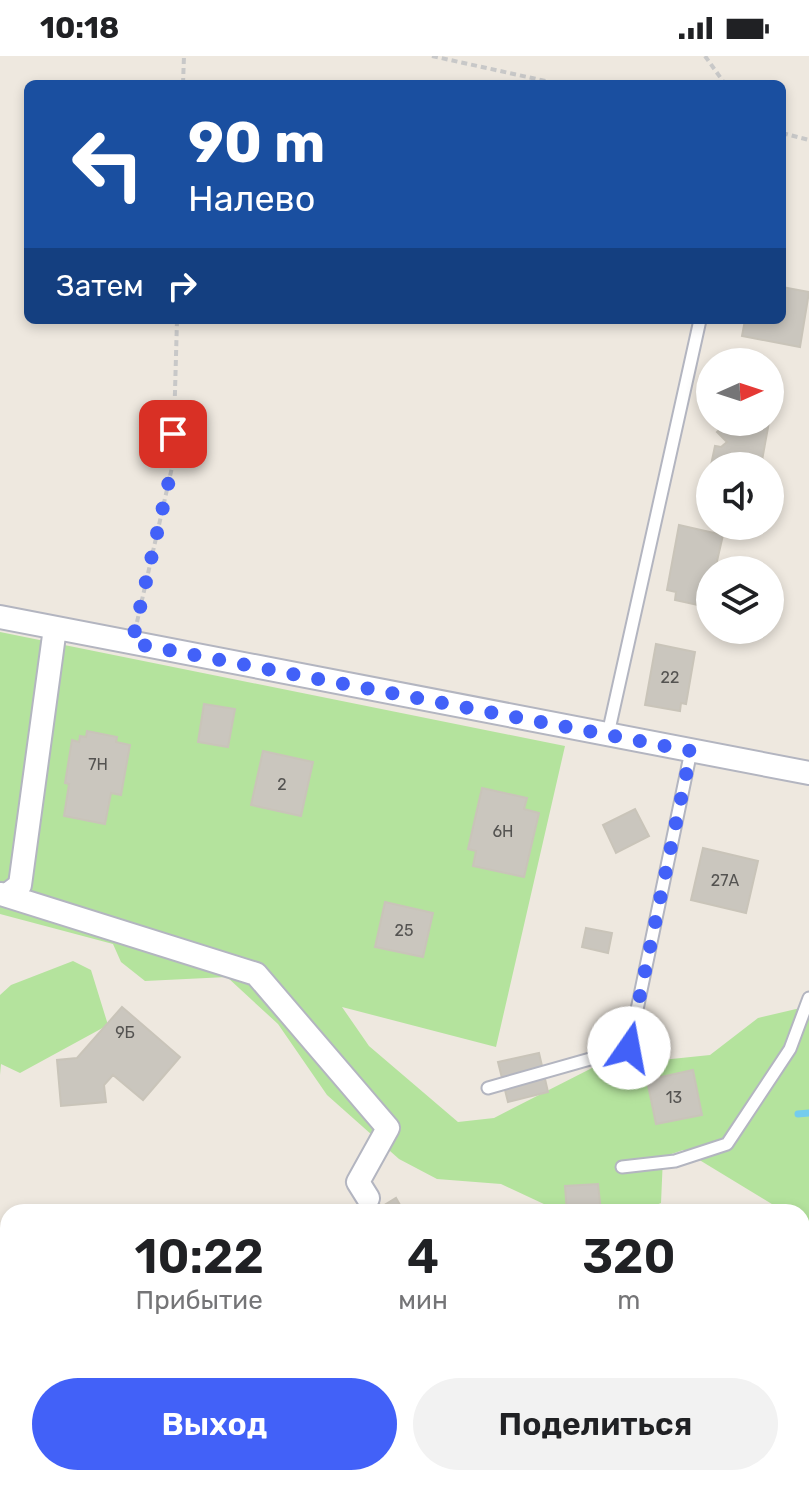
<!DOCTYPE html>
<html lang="ru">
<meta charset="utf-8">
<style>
:root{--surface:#fff;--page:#f2f2f2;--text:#202124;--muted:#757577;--accent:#4261f8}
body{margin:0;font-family:Rubik,sans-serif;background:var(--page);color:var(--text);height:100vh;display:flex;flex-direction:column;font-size:30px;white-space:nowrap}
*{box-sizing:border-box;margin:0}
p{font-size:26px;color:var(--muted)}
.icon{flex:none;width:44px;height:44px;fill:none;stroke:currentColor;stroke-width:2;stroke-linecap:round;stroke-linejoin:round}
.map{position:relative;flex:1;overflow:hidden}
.drawer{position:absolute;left:0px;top:1148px;width:810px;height:282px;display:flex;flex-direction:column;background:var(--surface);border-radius:24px 24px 0 0;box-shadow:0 4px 12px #0003}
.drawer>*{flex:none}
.hud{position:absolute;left:24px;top:24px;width:762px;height:244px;border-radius:12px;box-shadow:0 4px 12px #0003;background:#1a4fa0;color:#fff;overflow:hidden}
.needle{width:52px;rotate:87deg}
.tools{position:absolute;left:696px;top:292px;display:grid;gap:16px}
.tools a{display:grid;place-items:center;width:88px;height:88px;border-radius:50%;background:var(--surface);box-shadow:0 4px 12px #0003;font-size:40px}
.pin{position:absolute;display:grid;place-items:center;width:68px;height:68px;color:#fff;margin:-34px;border-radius:16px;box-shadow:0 4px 12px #0006}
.me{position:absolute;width:88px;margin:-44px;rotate:12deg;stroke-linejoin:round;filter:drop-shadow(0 0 6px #0008)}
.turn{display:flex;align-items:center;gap:28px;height:168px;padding:0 32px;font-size:36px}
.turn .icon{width:104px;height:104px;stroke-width:2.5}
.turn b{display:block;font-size:56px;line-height:68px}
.then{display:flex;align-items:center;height:76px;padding:0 32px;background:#0003;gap:16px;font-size:30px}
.eta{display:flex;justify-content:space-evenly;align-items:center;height:136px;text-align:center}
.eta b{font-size:48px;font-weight:600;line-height:56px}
.primary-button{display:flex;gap:16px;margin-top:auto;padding:16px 32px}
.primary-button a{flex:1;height:92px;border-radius:48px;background:var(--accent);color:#fff;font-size:32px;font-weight:600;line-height:92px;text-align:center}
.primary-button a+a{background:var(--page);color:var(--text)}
.status{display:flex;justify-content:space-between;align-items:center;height:56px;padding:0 40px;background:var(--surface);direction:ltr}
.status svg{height:22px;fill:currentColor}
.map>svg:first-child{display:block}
.green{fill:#b4e39d}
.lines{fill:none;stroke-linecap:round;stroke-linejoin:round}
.stream{stroke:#74ccee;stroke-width:7}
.building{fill:#cac6be;stroke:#c9c4b9;stroke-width:2}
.lane-casing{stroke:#b3b5c0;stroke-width:15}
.street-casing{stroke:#b3b5c0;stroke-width:26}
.path{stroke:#c8c8c8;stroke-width:4;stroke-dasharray:6 4;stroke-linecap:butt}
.lane{stroke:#fff;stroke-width:11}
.street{stroke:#fff;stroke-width:22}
.route{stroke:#4261f8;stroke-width:14;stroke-dasharray:0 25.2}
.labels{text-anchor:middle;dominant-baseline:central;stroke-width:8;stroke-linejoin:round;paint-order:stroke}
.number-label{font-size:16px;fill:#545351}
</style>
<div class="status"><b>10:18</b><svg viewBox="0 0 49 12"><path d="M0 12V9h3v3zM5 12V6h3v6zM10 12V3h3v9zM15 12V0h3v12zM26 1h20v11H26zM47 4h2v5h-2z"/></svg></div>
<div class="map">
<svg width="809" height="1429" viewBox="0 0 809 1429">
<rect width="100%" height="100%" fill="#eee8df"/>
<!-- green -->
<path class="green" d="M0,576l565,114 -69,301 -154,-40 27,39 89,76 36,-4 100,-51 116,-12 48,-37 51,-12v221l-7,-4v-11h-17l-102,-62 -20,7 -2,46 -23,9h-77l-60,-28 -64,-5 -38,-20 -72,-64 -49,-71 -51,-47 -82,4 -24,-19 -8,-18 -113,-30z
M73,905l18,9 17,55 -88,48 -19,-9 -1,11v-80l11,-10z
M8,1332v90h794v-75l7,3v79h-809v-84z"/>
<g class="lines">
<!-- stream -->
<path class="stream" d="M798,1058l11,-1"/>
</g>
<!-- building -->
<path class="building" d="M782,231l27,5 -9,55 -58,-11 3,-16h37z
M746,366h23l-8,44 -50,-1 4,-19 6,1 6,-5 -10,-10 10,-9 8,9z
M679,469l44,10 -8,35h-5l-3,37 -32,-7 1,-8 -9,-2z
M656,588l39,8 -9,52 -5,-1 -1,8 -35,-6z
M204,648l31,5 -7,38 -30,-5z
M87,675l30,6 -1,5 14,3 -9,50 -10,-2 -6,31 -41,-8 5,-32 -4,-1 7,-43 7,2 1,-6 6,1z
M263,695l50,11 -12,54 -50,-11z
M482,732l45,10 -3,11 15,4 -15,64 -51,-11 3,-15 -8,-2z
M635,753l14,27 -33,17 -13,-28z
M703,792l55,13 -12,52 -55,-13z
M385,846l48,11 -10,44 -48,-10z
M586,872l26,5 -4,20 -26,-6z
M122,951l58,50 -37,43 -30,-25 -9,10 2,17 -45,4 -4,-46 20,-2z
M539,997l9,39 -40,10 -10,-40z
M693,1014l9,45 -46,9 -9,-44z
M598,1128l3,28h-34l-2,-26z
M376,1142l5,9 15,-9 8,14h-37l-4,-7z"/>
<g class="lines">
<!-- lane casing -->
<g class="lane-casing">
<path id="lane" d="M608,678l92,-414
M488,1032l141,-40 62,-297
M622,1111l53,-6 52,-17 63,-95 19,-51"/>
</g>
<!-- street casing -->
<g class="street-casing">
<path id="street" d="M0,561l809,156
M0,838l7,1 13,-10 35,-257
M1,838l255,80 132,154 -30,54 10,16"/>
</g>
<!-- path -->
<path class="path" d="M432,0l127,28
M705,0l20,28
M183,28l1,-28
M782,77l27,7
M137,566l36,-159 4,-143
M802,1326l7,2
M0,1368l8,-2"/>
<!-- lane -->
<use href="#lane" class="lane"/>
<!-- street -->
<use href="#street" class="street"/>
</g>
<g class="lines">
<!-- route -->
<path class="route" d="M173,378v29l-41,180 559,108 -62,297"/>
</g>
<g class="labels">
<!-- number labels -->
<g class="number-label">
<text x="670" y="621">22</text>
<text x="98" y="708">7Н</text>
<text x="282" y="728">2</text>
<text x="503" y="775">6Н</text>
<text x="725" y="824">27А</text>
<text x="404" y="874">25</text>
<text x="125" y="976">9Б</text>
<text x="674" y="1041">13</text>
</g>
</g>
</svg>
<div class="tools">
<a><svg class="needle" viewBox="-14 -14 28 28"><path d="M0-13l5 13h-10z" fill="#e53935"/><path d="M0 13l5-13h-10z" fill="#757577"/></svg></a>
<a><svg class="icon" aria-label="sound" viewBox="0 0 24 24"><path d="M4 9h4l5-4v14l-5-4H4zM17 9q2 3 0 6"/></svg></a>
<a><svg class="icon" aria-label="layers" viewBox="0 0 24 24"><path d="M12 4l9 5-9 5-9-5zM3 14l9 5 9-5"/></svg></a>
</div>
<div class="pin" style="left:173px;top:378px;background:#d93025"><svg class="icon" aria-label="arrive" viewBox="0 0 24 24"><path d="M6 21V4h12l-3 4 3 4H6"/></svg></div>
<svg class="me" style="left:629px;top:992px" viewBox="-20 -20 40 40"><circle r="19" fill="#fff"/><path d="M0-13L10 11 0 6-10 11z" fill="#4261f8"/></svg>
<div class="hud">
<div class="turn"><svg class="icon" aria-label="left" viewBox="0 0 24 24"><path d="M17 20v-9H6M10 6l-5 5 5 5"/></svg><div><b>90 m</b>Налево</div></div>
<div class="then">Затем<svg class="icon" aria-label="right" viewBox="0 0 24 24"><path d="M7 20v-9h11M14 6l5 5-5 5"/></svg></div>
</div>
<section class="drawer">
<div class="eta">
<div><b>10:22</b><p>Прибытие</p></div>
<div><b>4</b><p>мин</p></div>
<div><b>320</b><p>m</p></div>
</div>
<div class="primary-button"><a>Выход</a><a>Поделиться</a></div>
</section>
</div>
